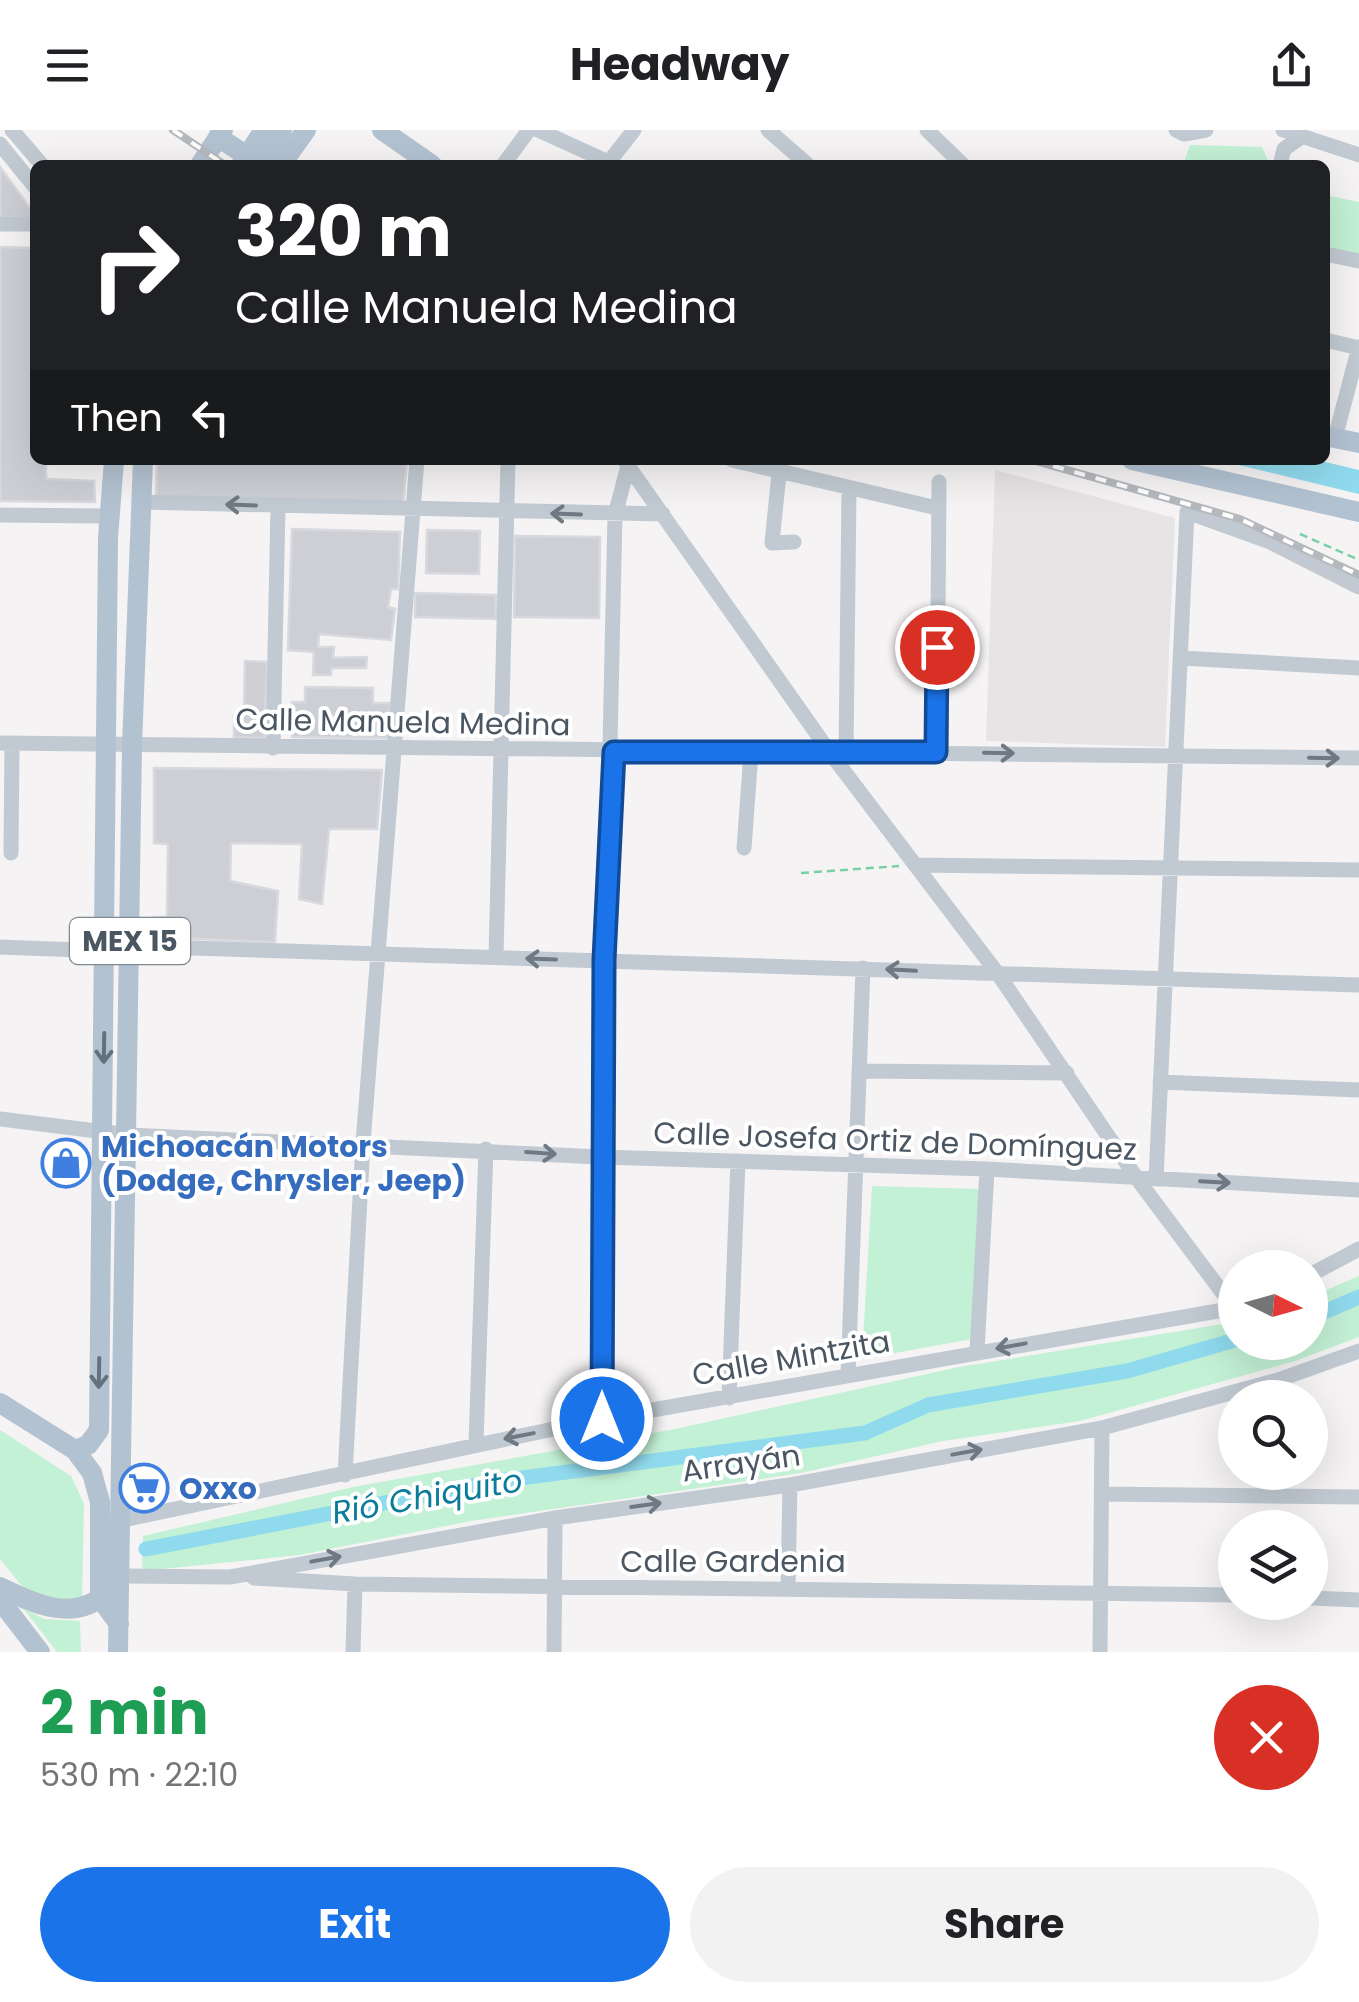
<!DOCTYPE html>
<meta charset="utf-8">
<style>
:root{--surface:#fff;--page:#f2f2f2;--text:#202124;--muted:#757577;--accent:#1a73e8}
body{margin:0;font-family:Poppins,sans-serif;background:var(--page);color:var(--text);height:100vh;display:flex;flex-direction:column;font-size:38px;white-space:nowrap}
*{box-sizing:border-box;margin:0}
p{font-size:32px;color:var(--muted)}
.icon{flex:none;width:55px;height:55px;fill:none;stroke:currentColor;stroke-width:2;stroke-linecap:round;stroke-linejoin:round}
.map{position:relative;height:1522px;overflow:hidden}
.sheet{display:flex;flex-direction:column;background:var(--surface);flex:1}
.sheet>*{flex:none}
.banner{position:absolute;left:30px;top:30px;width:1300px;height:305px;border-radius:15px;box-shadow:0 10px 40px #0002;background:#202124;color:#fff;overflow:hidden}
.needle{width:65px;rotate:95deg}
.tools{position:absolute;left:1218px;top:1120px;display:grid;gap:20px}
.tools a{display:grid;place-items:center;width:110px;height:110px;border-radius:50%;background:var(--surface);box-shadow:0 10px 40px #0002;font-size:50px}
.pin{position:absolute;display:grid;place-items:center;width:85px;height:85px;color:#fff;margin:-42px;border:5px solid #fff;border-radius:50%;box-shadow:0 2px 10px #0007}
.me{position:absolute;width:110px;margin:-55px;rotate:0deg;stroke-linejoin:round;filter:drop-shadow(0 0 8px #0008)}
.turn{display:flex;align-items:center;gap:35px;height:210px;padding:0 40px;font-size:45px}
.turn .icon{width:130px;height:130px;stroke-width:2.5}
.turn b{display:block;font-size:70px;line-height:85px}
.then{display:flex;align-items:center;height:95px;padding:0 40px;background:#0003;gap:20px;font-size:38px}
.round{display:grid;place-items:center;flex:none;width:105px;height:105px;border-radius:52px;background:var(--page)}
.overview{display:flex;align-items:center;justify-content:space-between;height:170px;padding:0 40px}
h1{font-size:60px;font-weight:700;line-height:75px;color:#1e9e55}
.button{display:flex;gap:20px;margin-top:auto;padding:20px 40px}
.button a{flex:1;height:115px;border-radius:60px;background:var(--accent);color:#fff;font-size:40px;font-weight:700;line-height:115px;text-align:center}
.button a+a{background:var(--page);color:var(--text)}
header{display:flex;justify-content:space-between;align-items:center;height:130px;padding:0 40px;background:var(--surface);font-size:45px;font-weight:700}
.map>svg:first-child{display:block}
.education{fill:#e6e4e5}
.green{fill:#c3f1d5}
.water{fill:#90daee}
.lines{fill:none;stroke-linecap:round;stroke-linejoin:round}
.canal{stroke:#90daee;stroke-width:15}
.building{fill:#cdcfd5;stroke:#d7d9de;stroke-width:2.5}
.path{stroke:#7ad0a6;stroke-width:2.5;stroke-dasharray:8 5;stroke-linecap:butt}
.minor{stroke:#c1cad2;stroke-width:15}
.major{stroke:#b3c2d1;stroke-width:20}
.rail-casing{stroke:#b5b8bd;stroke-width:8}
.rail{stroke:#fff;stroke-width:4;stroke-dasharray:11;stroke-linecap:butt}
.major-bridge{stroke:#b3c2d1;stroke-width:20}
.oneway{stroke:#6e7983}
.oneway2{stroke:#64717d}
.route-casing{stroke:#114b97;stroke-width:25}
.route{stroke:#1a73e8;stroke-width:18}
.labels{text-anchor:middle;dominant-baseline:central;stroke-width:8;stroke-linejoin:round;paint-order:stroke}
.shield{fill:#fff;stroke:#808990;stroke-width:2.5}
.shield-label{font-size:28px;font-weight:bold;fill:#4a5661}
.street-label{font-size:30px;fill:#4a5661;stroke:#fff}
.shop-label{font-size:30px;font-weight:bold;fill:#366cbe;stroke:#fff;text-anchor:start}
.water-label{font-size:32px;font-style:italic;fill:#0c7c9b;stroke:#fff}
</style>
<header><svg class="icon" aria-label="menu" viewBox="0 0 24 24"><path d="M4 6h16M4 12h16M4 18h16"/></svg>Headway<svg class="icon" aria-label="share" viewBox="0 0 24 24"><path d="M12 15V3M7 8l5-5 5 5M5 13v7h14v-7"/></svg></header>
<div class="map">
<svg width="1359" height="1522" viewBox="0 0 1359 1522">
<rect width="100%" height="100%" fill="#f5f3f3"/>
<!-- education -->
<path class="education" d="M995,340l180,48 -10,229 -179,-6z"/>
<!-- green -->
<path class="green" d="M1190,15l72,2 8,18h-87z
M1325,65l34,7v55l-34,-8z
M872,1056l108,3 -8,150 -110,20z
M1359,1146v61l-64,24 -215,60 -137,20 -142,32 -330,48 -171,34 -158,16 1,-35 210,-49 322,-58 284,-62 276,-45v20h75v-45z
M0,1300l71,46 13,28 -2,97 -53,-6 -29,-36z
M23,1478l21,11 36,2 1,31h-24z"/>
<!-- water -->
<path class="water" d="M1218,330h99l42,10v24z"/>
<g class="lines">
<!-- canal -->
<path class="canal" d="M1310,1188l49,-21
M146,1419l352,-68 367,-48 63,-28 199,-34 108,-31"/>
</g>
<!-- building -->
<path class="building" d="M0,37l35,48v3l-35,-1z
M0,117l35,1v212h11v19l48,2 1,21 -95,-1z
M157,330h250l-4,46 -247,-10z
M292,399l108,3 -2,57h-7l-3,18 7,2 -4,31 -72,-6 -1,13h16l-1,11 34,-1 -1,11h-35v7h-18l1,-23 -26,-2z
M427,400l53,1 -1,43 -53,-1z
M515,406l85,1 -1,81 -85,-1z
M415,463l81,2v24l-81,-2z
M245,531l22,1 -3,76 -30,-1v-22h10z
M305,557l68,1v15h17l-1,35 -97,-1v-35h13z
M154,638l228,2 -5,59h-48l-7,75 -23,-5 3,-55 -71,-1 -1,38 48,10 -3,51 -123,-5 2,-20h13l1,-73 -14,-1z"/>
<g class="lines">
<!-- path -->
<path class="path" d="M1300,404l59,26
M801,743l98,-7"/>
<!-- minor -->
<path class="minor" d="M12,0l30,35
M538,0l77,35
M768,0l40,35
M927,0l36,35
M1176,0l8,4 22,-4
M1283,0l76,25
M0,14l35,43
M608,33l26,-33
M503,35l26,-35
M1280,35l4,-16 19,-13
M0,94h34
M1325,124l34,7
M1325,210l34,8
M1335,308l24,-91
M624,330l207,294 167,220 140,206 96,128
M732,330l205,48
M779,343l-7,70 22,-1
M142,372l521,12
M0,385l102,1
M1181,528l178,10
M0,613l1359,15
M273,618l5,-242
M937,622l2,-270
M846,624l3,-264
M744,718l7,-95
M11,723l1,-110
M915,735l444,5
M0,817l106,4 24,-5 1229,39
M496,827l12,-497
M859,941l208,2
M1160,952l199,8
M0,989l129,16 472,22 386,12 372,21
M1156,1049l31,-667 83,30 89,45
M1310,1145l49,-26
M977,1221l10,-182
M848,1246l15,-408
M729,1268l9,-237
M601,1289v-262l14,-642 13,-49
M476,1314l10,-295
M345,1345l18,-332 54,-683
M1101,1364l258,3
M123,1390l478,-101 634,-111
M122,1446l108,1 325,-59 235,-33 312,-57 176,-48 81,-29
M254,1448l101,6 880,11
M788,1459l2,-104
M1310,1468l49,2
M353,1522l2,-68
M554,1522l1,-134
M1100,1522l2,-224"/>
<!-- major -->
<path class="major" d="M382,0l50,35
M218,7l40,26
M200,35l23,-35
M281,35l25,-35
M1325,306l34,7
M1132,330l227,52
M0,1273l75,47 17,23 8,29v96l19,26
M75,1320l13,-5 11,-15 9,-892 6,-78
M0,1457c34,17 76,37 108,4
M0,1470l40,52
M118,1522l14,-906 11,-286"/>
<!-- rail casing -->
<g class="rail-casing">
<path id="rail" d="M173,0l52,35
M1032,330l208,59 119,56"/>
</g>
<!-- rail -->
<use href="#rail" class="rail"/>
<!-- major-bridge -->
<path class="major-bridge" d="M241,35l23,-35
M258,35l24,-35"/>
</g>
<!-- one-way arrows -->
<defs><path id="oneway-shaft" d="M-6 0H5M1.5-3L5.5 0L1.5 3" fill="none" stroke-width="1.6" stroke-linecap="round" stroke-linejoin="round" transform="scale(2.5)"/></defs>
<g class="oneway">
<use href="#oneway-shaft" transform="translate(241 375) rotate(-178)"/>
<use href="#oneway-shaft" transform="translate(566 384) rotate(-178)"/>
<use href="#oneway-shaft" transform="translate(999 623) rotate(1)"/>
<use href="#oneway-shaft" transform="translate(1324 628) rotate(1)"/>
<use href="#oneway-shaft" transform="translate(541 829) rotate(-178)"/>
<use href="#oneway-shaft" transform="translate(901 840) rotate(-177)"/>
<use href="#oneway-shaft" transform="translate(541 1023) rotate(4)"/>
<use href="#oneway-shaft" transform="translate(1215 1052) rotate(3)"/>
<use href="#oneway-shaft" transform="translate(1011 1216) rotate(170)"/>
<use href="#oneway-shaft" transform="translate(519 1306) rotate(169)"/>
<use href="#oneway-shaft" transform="translate(967 1322) rotate(-10)"/>
<use href="#oneway-shaft" transform="translate(646 1375) rotate(-8)"/>
<use href="#oneway-shaft" transform="translate(326 1429) rotate(-10)"/>
</g>
<g class="oneway2">
<use href="#oneway-shaft" transform="translate(104 918) rotate(91)"/>
<use href="#oneway-shaft" transform="translate(99 1243) rotate(91)"/>
</g>
<g class="lines">
<!-- route casing -->
<g class="route-casing">
<path id="route" d="M602,1289l2,-459 10,-208h322l1,-105"/>
</g>
<!-- route -->
<use href="#route" class="route"/>
</g>
<!-- icons -->
<defs>
<g id="shop-ring" transform="scale(2.5)"><circle r="9.5" fill="#fff" stroke="#3f7fe0" stroke-width="1.5"/><path d="M-5-2.5h2.3a2.7 3.5 0 0 1 5.4 0H5L5.5 6h-11ZM-1.5-2.5h3a1.5 2.3 0 0 0-3 0Z" fill="#3f7fe0"/></g>
<g id="supermarket-ring" transform="scale(2.5)"><circle r="9.5" fill="#fff" stroke="#3f7fe0" stroke-width="1.5"/><path d="M-6-5.5h2.5l.6 2H6L4.5 2H-2.5L-4.4-4H-6ZM-1.5 3.2a1.3 1.3 0 1 0 .1 0ZM3 3.2a1.3 1.3 0 1 0 .1 0Z" fill="#3f7fe0"/></g>
</defs>
<g fill-rule="evenodd">
<use href="#shop-ring" x="66" y="1033"/>
<use href="#supermarket-ring" x="144" y="1358"/>
</g>
<g class="labels">
<!-- shield labels -->
<rect class="shield" x="70" y="788" width="120" height="46" rx="8"/>
<g class="shield-label">
<text x="130" y="811">MEX 15</text>
</g>
<!-- street labels -->
<g class="street-label">
<text transform="translate(403 592) rotate(1)">Calle Manuela Medina</text>
<text transform="translate(895 1011) rotate(2)">Calle Josefa Ortiz de Domínguez</text>
<text transform="translate(791 1228) rotate(-10)">Calle Mintzita</text>
<text transform="translate(741 1333) rotate(-8)">Arrayán</text>
<text x="733" y="1431">Calle Gardenia</text>
</g>
<!-- shop labels -->
<g class="shop-label">
<text x="101" y="1016">Michoacán Motors<tspan x="101" dy="34">(Dodge, Chrysler, Jeep)</tspan></text>
<text x="179" y="1358">Oxxo</text>
</g>
<!-- water labels -->
<g class="water-label">
<text transform="translate(427 1366) rotate(-10)">Rió Chiquito</text>
</g>
</g>
</svg>
<div class="tools">
<a><svg class="needle" viewBox="-14 -14 28 28"><path d="M0-13l5 13h-10z" fill="#e53935"/><path d="M0 13l5-13h-10z" fill="#757577"/></svg></a>
<a><svg class="icon" aria-label="search" viewBox="0 0 24 24"><circle cx="10" cy="10" r="6"/><path d="M15 15l6 6"/></svg></a>
<a><svg class="icon" aria-label="layers" viewBox="0 0 24 24"><path d="M12 4l9 5-9 5-9-5zM3 14l9 5 9-5"/></svg></a>
</div>
<div class="pin" style="left:937px;top:517px;background:#d93025"><svg class="icon" aria-label="arrive" viewBox="0 0 24 24"><path d="M6 21V4h12l-3 4 3 4H6"/></svg></div>
<svg class="me" style="left:602px;top:1289px" viewBox="-20 -20 40 40"><circle r="17" fill="#1a73e8" stroke="#fff" stroke-width="3"/><path d="M0-11L8 9 0 5-8 9z" fill="#fff"/></svg>
<div class="banner">
<div class="turn"><svg class="icon" aria-label="right" viewBox="0 0 24 24"><path d="M7 20v-9h11M14 6l5 5-5 5"/></svg><div><b>320 m</b>Calle Manuela Medina</div></div>
<div class="then">Then<svg class="icon" aria-label="left" viewBox="0 0 24 24"><path d="M17 20v-9H6M10 6l-5 5 5 5"/></svg></div>
</div>
</div>
<section class="sheet">
<div class="overview"><div><h1>2 min</h1><p>530 m · 22:10</p></div><a class="round" style="background:#d93025;color:#fff"><svg class="icon" aria-label="close" viewBox="0 0 24 24"><path d="M6 6l12 12M18 6L6 18"/></svg></a></div>
<div class="button"><a>Exit</a><a>Share</a></div>
</section>
